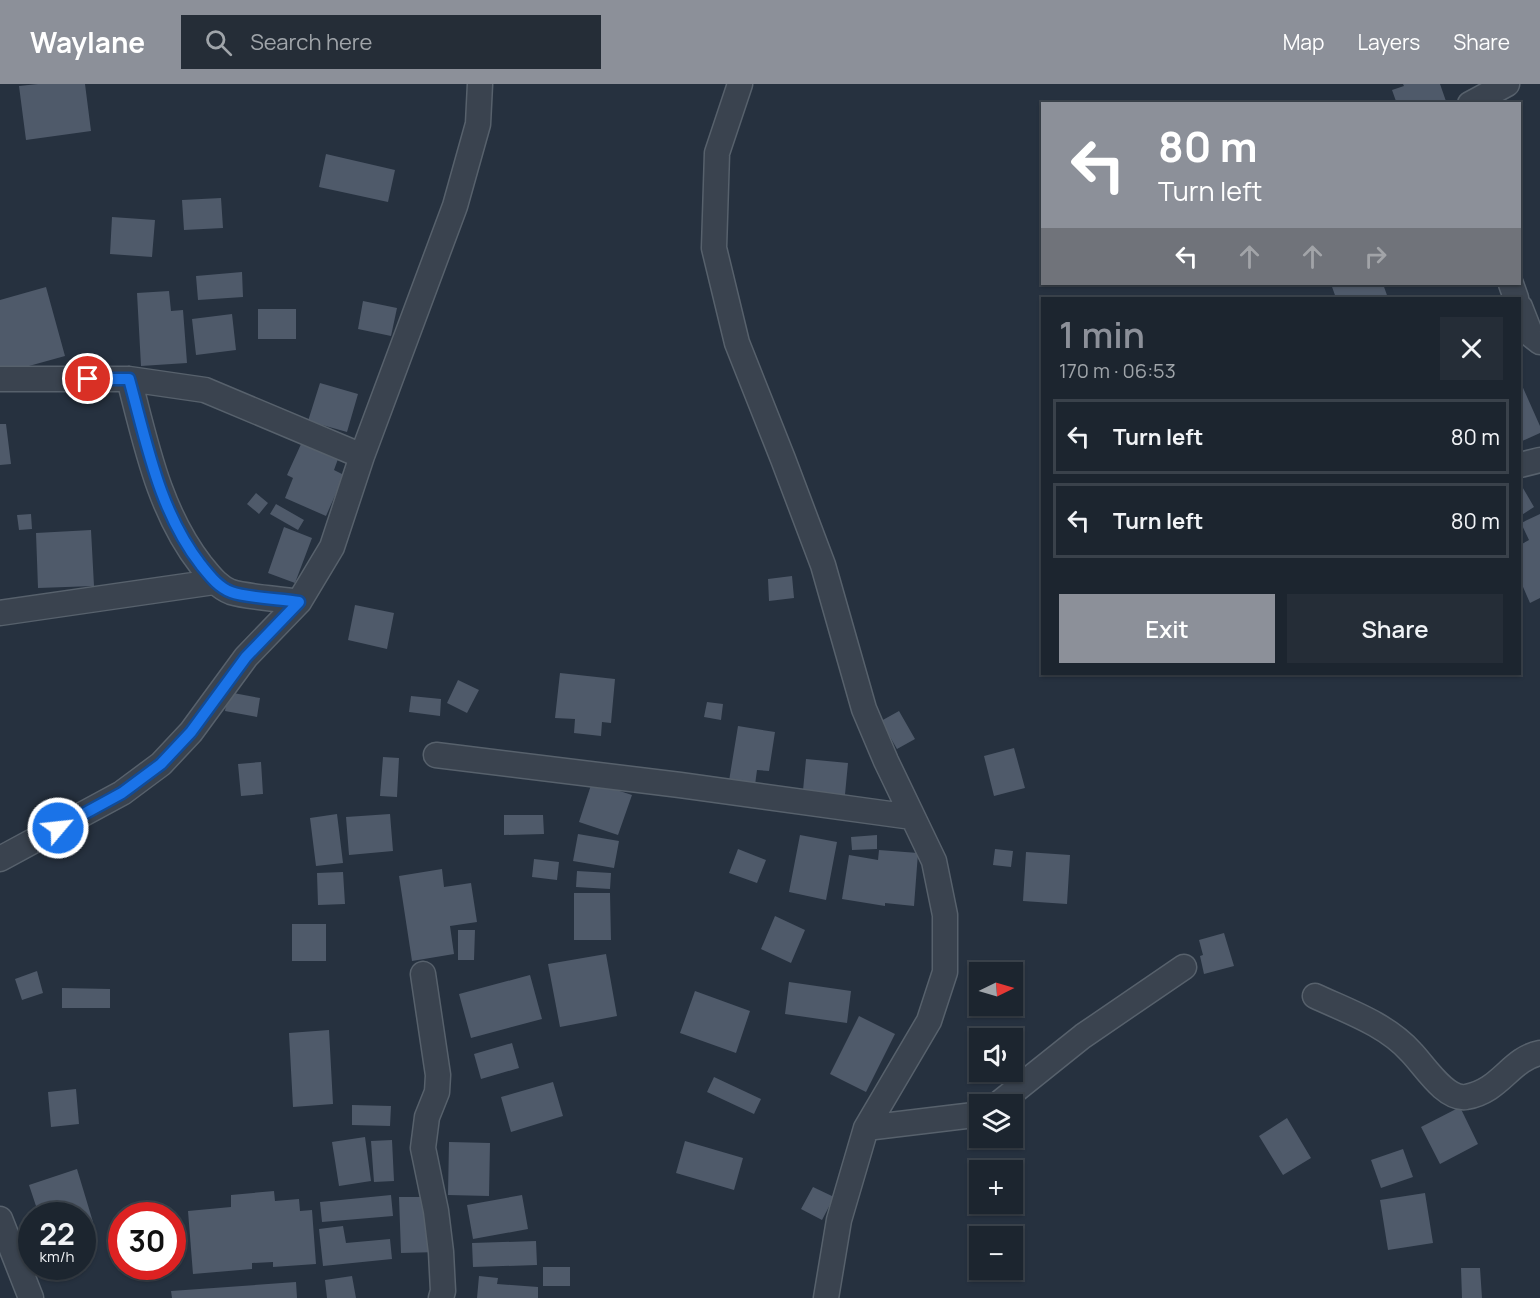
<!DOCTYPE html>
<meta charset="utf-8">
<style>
:root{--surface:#1c252f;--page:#252d37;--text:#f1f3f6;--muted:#a0a5aa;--line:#3a424b;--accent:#8c9099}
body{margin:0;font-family:Manrope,sans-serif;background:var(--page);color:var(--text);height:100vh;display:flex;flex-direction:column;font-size:22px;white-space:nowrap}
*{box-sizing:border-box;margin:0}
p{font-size:20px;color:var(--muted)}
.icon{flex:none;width:33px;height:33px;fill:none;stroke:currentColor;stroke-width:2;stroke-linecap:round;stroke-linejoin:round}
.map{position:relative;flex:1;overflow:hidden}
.drawer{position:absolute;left:1041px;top:213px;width:480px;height:378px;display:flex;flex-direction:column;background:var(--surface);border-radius:0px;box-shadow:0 2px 4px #0004,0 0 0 2px var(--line)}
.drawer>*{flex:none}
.guide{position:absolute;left:1041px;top:18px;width:480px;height:183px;border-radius:0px;box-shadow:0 2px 4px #0004,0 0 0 2px var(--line);background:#8c9099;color:#fff;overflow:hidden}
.needle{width:39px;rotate:85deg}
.controls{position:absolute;left:969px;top:878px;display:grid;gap:12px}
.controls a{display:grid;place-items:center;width:54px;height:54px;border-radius:0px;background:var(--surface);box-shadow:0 2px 4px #0004,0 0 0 2px var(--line);font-size:30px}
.speed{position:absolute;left:18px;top:1118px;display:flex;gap:12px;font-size:30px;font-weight:700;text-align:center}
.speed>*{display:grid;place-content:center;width:78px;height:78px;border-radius:50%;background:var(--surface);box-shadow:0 2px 4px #0004,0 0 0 2px var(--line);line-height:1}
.speed small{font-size:15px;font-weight:400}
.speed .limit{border:9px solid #d22;background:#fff;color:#111}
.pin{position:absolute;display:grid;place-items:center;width:51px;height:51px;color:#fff;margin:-26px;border:3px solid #fff;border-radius:50%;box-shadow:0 2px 6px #0007}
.me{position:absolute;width:66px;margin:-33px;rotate:62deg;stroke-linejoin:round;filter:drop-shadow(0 0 4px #0008)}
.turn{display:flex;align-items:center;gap:21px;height:126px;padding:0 18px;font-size:27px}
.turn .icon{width:78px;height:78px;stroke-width:2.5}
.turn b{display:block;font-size:42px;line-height:51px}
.lanes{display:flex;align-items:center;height:57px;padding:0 18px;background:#0003;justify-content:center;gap:30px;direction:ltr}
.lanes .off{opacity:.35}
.round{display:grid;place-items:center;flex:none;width:63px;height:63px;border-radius:0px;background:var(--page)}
.headline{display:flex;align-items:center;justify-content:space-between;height:102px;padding:0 18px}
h1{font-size:36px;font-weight:600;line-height:45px;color:var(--accent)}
.action{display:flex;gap:12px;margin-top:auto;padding:12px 18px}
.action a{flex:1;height:69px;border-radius:0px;background:var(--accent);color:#fff;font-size:24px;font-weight:600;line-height:69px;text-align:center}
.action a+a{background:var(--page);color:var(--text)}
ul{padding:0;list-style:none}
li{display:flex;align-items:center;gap:18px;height:75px;margin:0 12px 9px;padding:0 6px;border:3px solid var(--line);border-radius:0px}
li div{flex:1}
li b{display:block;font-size:22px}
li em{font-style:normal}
header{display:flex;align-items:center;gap:36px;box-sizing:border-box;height:84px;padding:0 30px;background:var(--accent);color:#fff}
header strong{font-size:28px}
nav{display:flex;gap:33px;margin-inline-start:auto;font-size:21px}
.search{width:420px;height:54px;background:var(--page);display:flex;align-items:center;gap:15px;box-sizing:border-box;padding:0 21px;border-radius:0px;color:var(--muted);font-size:22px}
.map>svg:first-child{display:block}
.building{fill:#4f5a6a}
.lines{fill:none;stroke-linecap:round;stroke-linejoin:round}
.street-casing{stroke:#57616c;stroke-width:27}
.street{stroke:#3a434f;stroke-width:24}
.route-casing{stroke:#114b97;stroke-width:15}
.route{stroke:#1a73e8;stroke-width:10}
</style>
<header>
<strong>Waylane</strong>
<div class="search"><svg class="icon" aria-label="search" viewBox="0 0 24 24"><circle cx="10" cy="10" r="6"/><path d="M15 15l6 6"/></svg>Search here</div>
<nav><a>Map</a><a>Layers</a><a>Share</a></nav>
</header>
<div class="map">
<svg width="1540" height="1214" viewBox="0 0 1540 1214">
<rect width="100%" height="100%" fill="#26313f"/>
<!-- building -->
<path class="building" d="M38,0h47l6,47 -65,9 -7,-54z
M1403,0h37l7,20h-50l-5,-14 12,-4z
M326,70l69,16 -7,32 -69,-15z
M221,114l2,30 -39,2 -2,-30z
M112,133l43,3 -3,37 -42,-3z
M242,188l1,25 -45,3 -2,-24z
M1331,200h52l5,14h-52z
M46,203l19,69 -65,18v-74z
M169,207l2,20 12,-1 4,53 -46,3 -4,-73z
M363,217l34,7 -6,28 -33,-7z
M258,225h38v30h-38z
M232,230l4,36 -40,5 -4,-36z
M1520,297l20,45v7l-20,9z
M320,299l38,11 -11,38 -39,-11z
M0,340h6l5,40 -11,1z
M302,358l36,17 -4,11 10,5 -18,41 -41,-18 8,-20 -6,-3z
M1520,399l14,24 -14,9z
M256,409l12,10 -9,11 -12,-10z
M276,420l28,16 -6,10 -28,-16z
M31,430l1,15 -13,1 -2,-15z
M1540,430v84l-10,5 -10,-23v-35l9,-5 -8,-17z
M284,443l28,11 -17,45 -27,-10z
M91,446l3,56 -56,2 -2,-55z
M792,492l2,22 -25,3 -1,-22z
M355,521l39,8 -7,36 -39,-9z
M560,589l55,6 -4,44 -9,-1 -1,14 -27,-3 1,-14 -20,-1z
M458,596l21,10 -12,23 -20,-10z
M228,608l32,6 -3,19 -32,-6z
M411,612l30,3 -1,17 -31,-4z
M707,618l16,2 -2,16 -17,-3z
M899,627l16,28 -18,10 -16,-28z
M738,642l37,6 -6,39 -12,-1 -2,15 -26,-4z
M1014,664l11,40 -31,8 -10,-40z
M383,673l16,1 -2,39 -17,-1z
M806,675l42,4 -4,42 -42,-4z
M261,678l2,32 -22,2 -3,-32z
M592,698l40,13 -14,40 -39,-13z
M337,730l6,49 -27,3 -6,-48z
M390,730l3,37 -44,4 -3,-38z
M504,731h39l1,19 -40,1z
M578,750l41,7 -5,27 -41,-7z
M800,751l37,7 -11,58 -37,-8z
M877,751v14l-25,1 -1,-13z
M738,765l28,11 -9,23 -28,-10z
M995,765l18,2 -2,16 -18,-2z
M879,766l39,3 -4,53 -29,-3v3l-43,-7 7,-44 29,5z
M1026,768l44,3 -3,49 -44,-3z
M534,775l25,3 -2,18 -25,-3z
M442,785l2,18 27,-4 6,39 -27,4 4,28 -42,7 -13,-85z
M577,787l34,2 -1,16 -34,-2z
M343,788l2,32 -27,1 -1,-32z
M574,809h36l1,47h-37z
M775,832l30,14 -14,33 -30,-14z
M292,840h34v37h-34z
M458,846h17l-1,30h-16z
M1224,849l10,33 -30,8 -4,-18 3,-1 -4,-15z
M606,870l11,62 -57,11 -12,-63z
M37,887l6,22 -21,7 -7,-21z
M530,891l12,44 -71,19 -12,-44z
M789,898l62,9 -4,32 -62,-9z
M62,904l48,1v19h-48z
M695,907l55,20 -14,42 -56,-20z
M859,932l36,18 -29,58 -36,-18z
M329,946l4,74 -40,3 -4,-74z
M512,959l7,25 -38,11 -7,-25z
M714,993l47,22 -7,15 -47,-22z
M553,998l10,34 -52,16 -10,-35z
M76,1005l3,35 -28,3 -3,-35z
M352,1021l39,1 -1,20 -38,-1z
M1460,1023l18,37 -38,20 -19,-37z
M1287,1034l24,40 -28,17 -24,-39z
M365,1053l6,44 -32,5 -7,-44z
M392,1056l2,41 -20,1 -3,-41z
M685,1057l58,17 -9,32 -58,-17z
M449,1058l41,1 -1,53 -41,-1z
M1403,1065l10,28 -32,11 -10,-28z
M77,1085l16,53 -11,4v-11h-43l-10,-30z
M813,1103l21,10 -12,23 -21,-11z
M274,1107l1,10 24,-2 1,12 12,-1 4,54 -43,3v-5l-21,1v6l-59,5 -5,-63 43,-4v-12z
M1425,1109l8,50 -45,7 -8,-50z
M391,1111l2,21 -71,6 -2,-20z
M522,1111l6,34 -55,10 -6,-34z
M399,1113h26l13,55 -37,1z
M343,1142l3,17 44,-4 2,20 -69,7 -4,-37z
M536,1157l1,24 -64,2 -1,-24z
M543,1183h27v19h-27z
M1461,1184h19l2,30h-20z
M352,1192l4,22h-29l-2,-18z
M479,1192l19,2 -1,6 41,3v11h-61z
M296,1198l1,16h-125l-1,-7z"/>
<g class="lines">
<!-- street casing -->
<g class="street-casing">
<path id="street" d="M740,0l-23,69 -3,95 23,95 46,116 40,106 41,144 22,52 48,100 11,54v57l-16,49 -63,107 -27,92 -13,78
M1470,20l37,-20
M1511,200l5,14
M1520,223l11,28 9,7
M0,295h129l76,11 157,66
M129,295c17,65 30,132 72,186 9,11 17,22 30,27 16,5 50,7 68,10
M1520,381l20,-5
M0,529l214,-31
M436,671l244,30 232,32
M0,775l122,-66 39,-29 30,-32 55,-75 53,-55 33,-55 30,-91 93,-250 23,-82 2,-40
M423,890l15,101 -1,17 -10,25 -4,31 13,63 5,41 2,39 -2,7
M1315,912c32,15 71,28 96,56 13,13 34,48 55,45 35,-6 44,-38 74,-44
M998,1020l85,-68 101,-69
M866,1044l108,-13 6,-2
M0,1135l31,79"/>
</g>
<!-- street -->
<use href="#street" class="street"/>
</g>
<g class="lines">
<!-- route casing -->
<g class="route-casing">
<path id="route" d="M58,744l64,-35 39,-29 30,-32 55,-75 53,-55c-18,-3 -52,-4 -68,-10 -13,-5 -21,-16 -30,-27 -42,-54 -54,-121 -72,-186h-41"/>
</g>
<!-- route -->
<use href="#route" class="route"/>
</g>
</svg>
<div class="controls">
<a><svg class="needle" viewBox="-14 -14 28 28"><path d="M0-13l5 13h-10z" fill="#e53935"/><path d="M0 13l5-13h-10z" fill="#a0a5aa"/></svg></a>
<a><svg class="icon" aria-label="sound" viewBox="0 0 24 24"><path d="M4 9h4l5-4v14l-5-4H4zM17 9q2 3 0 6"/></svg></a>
<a><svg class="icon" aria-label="layers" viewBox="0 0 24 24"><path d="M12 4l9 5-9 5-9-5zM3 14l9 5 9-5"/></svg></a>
<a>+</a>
<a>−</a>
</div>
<div class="speed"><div>22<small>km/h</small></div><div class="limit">30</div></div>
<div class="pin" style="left:88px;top:295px;background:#d93025"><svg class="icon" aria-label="arrive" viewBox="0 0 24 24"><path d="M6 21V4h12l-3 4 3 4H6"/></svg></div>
<svg class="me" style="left:58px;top:744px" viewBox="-20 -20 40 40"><circle r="17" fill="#1a73e8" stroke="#fff" stroke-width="3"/><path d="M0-11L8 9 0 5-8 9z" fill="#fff"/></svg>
<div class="guide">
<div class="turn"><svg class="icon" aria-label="left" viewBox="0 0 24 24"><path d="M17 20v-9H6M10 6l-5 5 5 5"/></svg><div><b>80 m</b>Turn left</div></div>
<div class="lanes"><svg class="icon" aria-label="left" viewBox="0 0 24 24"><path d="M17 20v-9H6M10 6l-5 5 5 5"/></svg><svg class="icon off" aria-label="ahead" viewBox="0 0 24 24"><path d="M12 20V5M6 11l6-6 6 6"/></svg><svg class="icon off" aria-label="ahead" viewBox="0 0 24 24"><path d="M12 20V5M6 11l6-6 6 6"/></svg><svg class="icon off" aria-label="right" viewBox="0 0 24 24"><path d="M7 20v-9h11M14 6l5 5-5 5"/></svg></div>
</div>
<section class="drawer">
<div class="headline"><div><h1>1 min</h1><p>170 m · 06:53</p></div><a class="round"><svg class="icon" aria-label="close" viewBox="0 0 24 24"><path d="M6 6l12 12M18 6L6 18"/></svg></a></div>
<ul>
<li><svg class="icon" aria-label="left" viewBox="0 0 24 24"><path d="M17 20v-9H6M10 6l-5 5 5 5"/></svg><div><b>Turn left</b></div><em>80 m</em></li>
<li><svg class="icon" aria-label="left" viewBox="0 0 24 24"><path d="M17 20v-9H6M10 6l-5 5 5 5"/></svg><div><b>Turn left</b></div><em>80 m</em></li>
</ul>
<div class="action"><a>Exit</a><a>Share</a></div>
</section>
</div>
